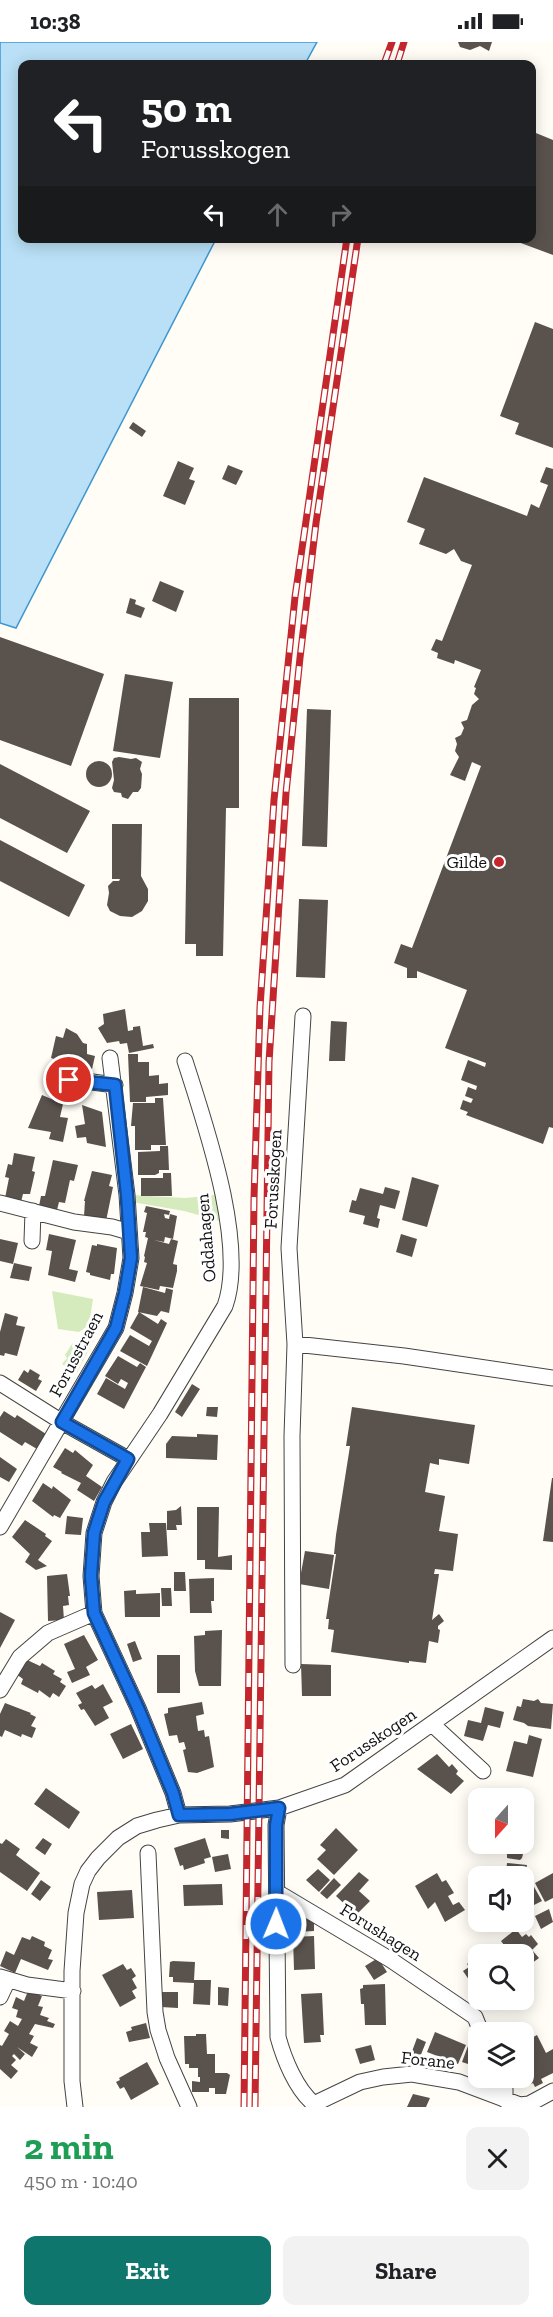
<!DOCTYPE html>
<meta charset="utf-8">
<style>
:root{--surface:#fff;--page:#f2f2f2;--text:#202124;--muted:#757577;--accent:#0f766e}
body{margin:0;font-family:"Zilla Slab",serif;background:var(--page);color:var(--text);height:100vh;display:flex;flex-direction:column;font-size:22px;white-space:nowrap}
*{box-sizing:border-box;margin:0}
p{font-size:20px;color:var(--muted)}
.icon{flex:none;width:33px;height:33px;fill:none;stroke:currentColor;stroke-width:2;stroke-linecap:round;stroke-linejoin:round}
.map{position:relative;height:2065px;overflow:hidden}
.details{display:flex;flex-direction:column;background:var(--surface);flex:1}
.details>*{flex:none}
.top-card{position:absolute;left:18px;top:18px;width:518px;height:183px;border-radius:12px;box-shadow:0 3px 15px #0003;background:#202124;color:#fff;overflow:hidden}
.needle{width:39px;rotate:201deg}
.controls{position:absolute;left:468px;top:1746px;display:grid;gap:12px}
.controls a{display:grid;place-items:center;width:66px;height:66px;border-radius:12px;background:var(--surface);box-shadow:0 3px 15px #0003;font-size:30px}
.pin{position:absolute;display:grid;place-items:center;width:51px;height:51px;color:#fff;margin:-26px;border:3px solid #fff;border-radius:50%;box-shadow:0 2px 6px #0007}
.me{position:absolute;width:66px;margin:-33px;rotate:1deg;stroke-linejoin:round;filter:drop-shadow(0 0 4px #0008)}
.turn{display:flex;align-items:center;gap:21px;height:126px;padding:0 24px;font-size:27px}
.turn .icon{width:78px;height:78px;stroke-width:2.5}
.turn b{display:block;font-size:42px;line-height:51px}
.lanes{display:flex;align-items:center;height:57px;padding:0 24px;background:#0003;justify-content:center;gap:30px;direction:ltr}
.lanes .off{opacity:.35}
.round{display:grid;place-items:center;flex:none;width:63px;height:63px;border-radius:12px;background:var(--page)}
.overview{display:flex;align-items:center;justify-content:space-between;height:102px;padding:0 24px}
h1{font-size:36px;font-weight:700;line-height:45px;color:#1e9e55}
.cta{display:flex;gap:12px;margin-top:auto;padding:12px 24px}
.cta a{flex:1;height:69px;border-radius:12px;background:var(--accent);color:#fff;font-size:24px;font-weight:700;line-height:69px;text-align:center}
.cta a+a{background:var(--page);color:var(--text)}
.status{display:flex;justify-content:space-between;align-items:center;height:42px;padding:0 30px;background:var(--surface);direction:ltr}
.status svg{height:16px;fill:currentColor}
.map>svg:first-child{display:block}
.green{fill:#d5ebbd}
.water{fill:#b9e0f7;stroke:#3f96cf;stroke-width:1.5}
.building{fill:#5a524d}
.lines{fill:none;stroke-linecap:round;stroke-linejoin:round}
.minor-casing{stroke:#444;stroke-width:17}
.minor{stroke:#fff;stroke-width:15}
.rail-casing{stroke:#c4262e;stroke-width:7}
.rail{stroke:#fff;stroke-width:4.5;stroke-dasharray:14;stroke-linecap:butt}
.route-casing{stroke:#114b97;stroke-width:15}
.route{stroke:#1a73e8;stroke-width:10}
.poi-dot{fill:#c4262e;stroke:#fff;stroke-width:2}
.labels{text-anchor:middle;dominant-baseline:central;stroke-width:6;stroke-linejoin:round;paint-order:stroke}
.poi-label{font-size:18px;fill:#111;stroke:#fff;text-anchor:end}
.street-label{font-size:18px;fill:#111;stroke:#fff}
</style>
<div class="status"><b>10:38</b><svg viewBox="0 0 49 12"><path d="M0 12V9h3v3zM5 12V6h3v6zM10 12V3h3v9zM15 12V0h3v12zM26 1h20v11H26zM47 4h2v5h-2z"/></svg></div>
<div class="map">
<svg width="553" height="2065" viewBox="0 0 553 2065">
<rect width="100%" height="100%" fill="#fffdf5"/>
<!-- green -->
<path class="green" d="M131,1153l54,3 30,-3 5,26 -36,-10 -52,-9z
M52,1249l41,8 -4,26 -10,7 -21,-3z
M88,1292l7,3 -18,36 -15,-9 5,-6 -2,-3 7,-11 4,-2 6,3z"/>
<!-- water -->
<path class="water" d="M0,0h317l-12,22h-283v174l194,1 -200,389 -16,-5z"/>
<!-- building -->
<path class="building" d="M458,0h34l-3,9 -9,-5 -10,4 -10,-3z
M531,89l22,9v115l-43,-16 21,-1z
M535,280l18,7v119l-38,-14 4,-11 -19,-7z
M133,380l13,9 -4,6 -13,-9z
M178,419l16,7 -5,11 6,2 -10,24 -22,-9z
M228,423l15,6 -7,14 -14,-6z
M546,425l7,2v659l-4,-1 -6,17 -77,-29 2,-3 -8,-3 3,-9 8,3 2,-4 -8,-3 3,-9 8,3 1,-4 -16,-6 7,-20 17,7 1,-4 -41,-15 22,-58 -50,-19v7h-10v-10l-13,-5 7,-19 11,4 69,-182 -9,-4 -7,19 -15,-6 9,-18 -4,-6 2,-7 -2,-6 6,-3 3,-7 -3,-6 6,-2 5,-15 7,-6 -5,-5 2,-6 -2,-1 7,-17 -26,-10 -1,4 -17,-6 1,-5 -7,-3 5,-11 6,2 30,-76 -11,-4 -7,-12 -8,5 -27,-10 6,-15 -18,-7 17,-45 103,39 4,-12 8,4 9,-23 -8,-3z
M160,539l24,10 -8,21 -24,-11z
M130,556l6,2 -1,4 10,4 -4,10 -15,-5z
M0,595l104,37 -33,92 -71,-26z
M125,632l48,8 -13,76 -47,-7z
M189,656h50v110h-13l-3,148h-27v-12h-11z
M307,667l24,1 -4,137 -25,-1z
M119,715l12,2 5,-1 6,4 -2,7 2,5 -1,14 -3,4h-5l-5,7 -6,-2 -1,-4 -7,-1 -2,-4 2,-8 -2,-18 2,-4z
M86 732a13 13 0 1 1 26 0a13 13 0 1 1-26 0Z
M0,722l90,47 -23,42 -67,-35z
M112,782h30l-1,52 7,13v12l-6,10 -10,6 -12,-1 -10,-5 -3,-6 2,-12 -1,-7 5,-5h6l1,-2h-8z
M0,798l85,45 -16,32 -69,-36z
M299,857l29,1 -3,78 -29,-1z
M125,967l3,22 5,-1v-3l7,-1 3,20 10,-2 1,4 -25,5 -2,-10 -7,1 -1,-3 -12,2 -9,-15 6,-4 -1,-10z
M331,979l16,1 -2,39h-16z
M66,986l11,6 6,9 4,1v10l8,2 -3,13 -20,-5 -3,10 -18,-4 3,-11 -3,-1 5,-22 7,2z
M128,1012h10v8h11v14l10,-1v9l9,-1v12l-22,2v5h-16z
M42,1053l21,9 -3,13 8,1 -5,24 -14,-3 2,-7 -23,-4z
M155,1056h8l3,47h-15v5h-16v-24h-4l2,-23h22z
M82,1063l20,7 4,35 -19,-4 -1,-6 -9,1 -2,-12 10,-2z
M160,1104h8l1,24h-10v3l-4,2h-17v-23l22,-1z
M14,1111l21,4 -3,14 3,1 -5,22h-7l-2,8 -16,-4 4,-20 -4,-1 3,-13 4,1z
M53,1118l25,5 -4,16 -4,-1 -5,23 -6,-1 -2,8 -18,-4 2,-10h4z
M92,1129l20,4 -3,11 4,1 -7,34 -22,-5 1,-15h-1z
M163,1131h8l1,23h-31v-18h22z
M412,1135l27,8 -12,42 -25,-7z
M385,1145l15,4 -5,18 -15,-4 -3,13 3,1 -2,9 -15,-4 2,-8 -16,-4 3,-12 4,1 4,-13 23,6z
M146,1164l24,5 -1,4 -5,-1 1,4 4,1 1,-5 7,2 -4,23 -8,-2 -1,5 -10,-2 15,4 2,-5 7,2 -5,23 4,1v6l-4,17 -13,-2 -1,4 -19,-4 7,-23 -3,-1 1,-5 -1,-1 4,-18 -3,-1 1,-5h-3l4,-19 -3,-1z
M49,1192l27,6 -7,29 9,2 -3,11 -27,-7 4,-24 -6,-1z
M401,1192l16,5 -5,18 -16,-5z
M0,1197l18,4 -5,21 -13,-3z
M97,1202l20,4 -3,26h-3l-1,6 -20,-5v-2l-4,-1 6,-27 5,1z
M14,1221l18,4 -3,14 -19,-3z
M143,1245l22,6 1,-5 7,2 -4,23 -8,-2 -4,5 -19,-4z
M139,1270l19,12 3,-5 6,4 -20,43 -27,-15 10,-16 19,11 3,-5 -22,-13z
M5,1271l13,4 -2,8 9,2 -8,29 -12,-3 -1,3 -4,-1v-23z
M118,1314l19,11 3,-4 6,4 -22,42 -27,-15 9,-16 19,11 3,-6 -7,-4 -3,5 -13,-8z
M30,1327l10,6 -2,4 4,2 -6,10 -18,-11 6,-10 4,3z
M192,1342l8,5 -18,28 -7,-5z
M207,1365h11l-1,10 -11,-1z
M352,1365l123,18 -6,39 -30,-5v6l-9,-2 -5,29 20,4 -6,35 19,3 -5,37 -18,-2 -1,5h5l-7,46 7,-6 5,7 -6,5v3l2,1 -2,13 -9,-2 -3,22 -17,-2v2l-78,-11 3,-22 -6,-1 1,-10h-3l10,-65h-2l2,-19 14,-89h-4z
M4,1369l11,7 2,-3 29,19 -9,15 -12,-7 -3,4 -22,-14v-15z
M197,1392l21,1 -1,25 -51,-2v-14l6,-8 25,1z
M65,1406l8,5 2,-3 18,15 -7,11 16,11 -8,14 -17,-11 4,-7 -20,-10 1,-1 -9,-5z
M0,1415l17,12 -8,13 -9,-5z
M552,1436h1v64l-10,-1z
M43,1441l9,6 1,-3 18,14 -11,18 -6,-3 -1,2 -21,-16z
M181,1464l1,19h-6l1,5h-10v-19l9,-1z
M197,1465h22l-1,50 14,-2v15l-27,-1v-9h-8z
M67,1474l16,2 -2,17 -16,-1z
M25,1478l21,14 -1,2 7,5 -14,19 9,6 -11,4 -11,-8 5,-8 -18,-17z
M149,1481h17l2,33 -26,1 -1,-25h9z
M305,1509l29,4 -5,34 -30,-5z
M174,1530h11l1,19h-12z
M67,1532l3,22h-2l1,9 -6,1 1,14 -16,1 -1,-45z
M214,1536v23h-3l1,12h-22l-1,-34z
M161,1546h10l1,18h-10z
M136,1548v4l24,-1v24h-35l-1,-26z
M0,1570l15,8 -15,28z
M222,1588l-1,56h-22l-4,-15 -1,-35 11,-1v-4z
M84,1593l14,25 -12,7 4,8 -18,8 -5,-11 8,-3 -11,-25z
M135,1599l7,18 -9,3 -6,-18z
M157,1613h23v38h-23z
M25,1617l15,7 2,-3 13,8 -2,3 9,5 -2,3 6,4 -7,11 -6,-4 -3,5 -11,-8 -1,3 -17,-9 2,-5 -7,-5z
M301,1622l30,1v31h-29z
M103,1642l10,18 -10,5 6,11 -14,8 -11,-17 -3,1 -3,-5 4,-2 -6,-10 16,-8 3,4z
M523,1657l11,2 4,-2 3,4 12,1 -2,25 -23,-3 -4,-3 -11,-3 4,-14 4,1z
M202,1660l2,12 -8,2 2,15 6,-1 1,7 4,-1 5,31 -17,6 -9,-1 -5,-22 3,-1 -2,-7 -5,1 -2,-8 -8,1 -5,-22 4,-1v-5z
M5,1661l26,10 -1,1 6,3 -5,9 5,2 -4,10 -10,-4 -1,3 -16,-7 -3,7 -2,-1v-22z
M485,1665l19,5 -4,16 -12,-3 -5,16 -19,-5 4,-16 13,3z
M131,1682l12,25 -20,10 -13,-25z
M529,1693l13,4 -9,38 -27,-6 8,-30 13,3z
M437,1712l12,13 3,-3 6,7 -2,3 8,7 -13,13 -34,-25z
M46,1746l34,24 -11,17 -35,-25z
M510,1748l19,5 -5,18v-15h-16z
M336,1786l22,22 -24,25 -17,-16 9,-9 -6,-5z
M221,1788h8v9l-8,-1z
M43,1796l9,6 -7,11 -10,-7z
M205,1796l6,19 -7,2 1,4 -21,7 -1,-5 -3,1 -6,-18z
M6,1797l14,10 -4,6 24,18 -13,18 -27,-19v-29l2,1z
M507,1805l17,3 -2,8 -2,2 -13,-2z
M228,1812l3,15 -16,3 -3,-15z
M507,1821l20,2 -2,11 -19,-3z
M318,1827l12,11 -11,12 -13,-12z
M359,1830l10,8 -10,11 11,10 -14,14 -20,-19z
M437,1831l5,9 4,-2 8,13 -6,3 5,9 6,-3 6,8 -20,12 -10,-20 -7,7 -13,-23z
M553,1831v25l-8,4 -10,-19z
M334,1836l7,7 -14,14 -7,-6z
M41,1838l10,7 -11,14 -9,-7z
M222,1842l1,21 -39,1 -1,-21z
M533,1843l9,16 -16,8 -2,-4v-14z
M132,1848l2,28 -35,2 -2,-28z
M549,1867l4,13 -12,7 -6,-13z
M295,1877h19v12l-18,1z
M516,1887l6,8 4,-3 3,3 2,-2 7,9 -6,6 7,8 -15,11v-15h-16l2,-1 -9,-12z
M32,1894l13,6 -1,4 8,4 -4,9 5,1 -5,10 -27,-11 -6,14 -15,-7 6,-15 8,4 8,-18 8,3z
M314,1894l1,33 -21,1 -1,-33z
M378,1916l9,14 -13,8 -9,-14z
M173,1919l22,1 -1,18h17l-1,25 -17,-1 1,-21 -21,-1v-5h-4l1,-15z
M471,1919l5,8 2,-2v26l-15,-22 6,-4 -2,-3z
M123,1922l4,6 4,-2 5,8 -4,3 5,9 -5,3 4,7 -16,9 -18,-32z
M385,1942l1,41h-21l-1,-21h-3l-1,-15 3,-1v-3z
M218,1945l11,1 -1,18 -10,-1z
M28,1949l14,5 -4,10 5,1 -3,8 9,3 -2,3 8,3 -2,4 -18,-4 -6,10 5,2 -4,7 8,4 -6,10 -15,-10 8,7 -5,6 -6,-6 -2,2 4,4 -5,5 7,6 -7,8 -11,-10v-24l2,1 7,-12 -5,-3 6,-10 8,5 4,-7 -6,-2 2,-7 -6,-2 4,-11 8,4z
M161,1950h17v16l-17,-1z
M322,1951l2,42h-4l1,7 -17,1 -3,-49z
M146,1981l4,15 -21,4 -3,-10 6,-2 -1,-3z
M435,1990l31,13 -8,19 -31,-12z
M196,1992h10l1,20h8v19h12l3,2 -4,19h-11v-6h-6v4h-17v-11l8,1v-5h-2v-9h-9v-4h-4l-1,-28h12z
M537,1993l9,18 7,-4v24l-12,6 2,4 -8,4 -2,-4 -7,3 -4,-8h2v-36z
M417,1996l9,4 -6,15 -9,-3z
M371,2003l4,15 -15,4 -5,-15z
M468,2004l9,4 -6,15 -9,-3z
M147,2020l12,22 -28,16 -7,-13 -4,2 -4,-7 4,-2 -1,-2z
M413,2052l17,4 -4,9h-19z"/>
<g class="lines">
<!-- minor casing -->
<g class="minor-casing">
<path id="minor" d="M62,1036l53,7
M0,1161l74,19 38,5 17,5
M32,1199l1,-30
M295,1302l109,12 149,22
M0,1341l62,39 66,37
M0,1485l116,-199 9,-35 6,-35 -4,-63 -17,-137
M293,1623l-1,-229 3,-92 -6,-96 14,-232
M0,1648l20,-33 28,-24 46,-20
M432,1682l51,47
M279,1766l-3,17 2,212c6,22 18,52 36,67
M179,1773l-6,-22 -35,-85 -44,-95 -3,-37 3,-43 10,-31 10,-20 46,-68 65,-108c22,-62 -20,-182 -40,-245
M148,1811l7,159 3,18 9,28 22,49
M277,1850l114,68 84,57 6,15
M0,1935l27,8 46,6
M0,1955l8,-17
M500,2036l5,11v11
M314,2062l46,-22 23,-5 29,-3 47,8 61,23 9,-1 24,-13
M75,2065l-3,-26v-110l4,-58 6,-29 6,-13 10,-13 20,-20 19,-12 20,-6 22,-5 51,-1 49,-6 66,-23 208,-147"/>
</g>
<!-- minor -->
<use href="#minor" class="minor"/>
<!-- rail casing -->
<g class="rail-casing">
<path id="rail" d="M384,22l8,-22
M397,22l7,-22
M244,2065l10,-909 6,-191 14,-207 21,-203 52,-359
M255,2065l14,-1045 17,-269 14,-135 16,-135 42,-285"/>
</g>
<!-- rail -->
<use href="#rail" class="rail"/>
</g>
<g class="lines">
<!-- route casing -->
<g class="route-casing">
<path id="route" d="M69,1038l46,5 12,110 4,63 -6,35 -9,35 -54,94 66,37 -24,43 -10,31 -3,43 3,37 44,95 35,85 6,22 51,-1 49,-6 -3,17v99"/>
</g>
<!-- route -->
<use href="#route" class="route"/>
</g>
<!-- markers -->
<circle class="poi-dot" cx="499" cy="820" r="6"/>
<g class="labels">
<!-- poi labels -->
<g class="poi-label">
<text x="487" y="820">Gilde</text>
</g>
<!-- street labels -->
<g class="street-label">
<text transform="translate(273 1137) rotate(-87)">Forusskogen</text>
<text transform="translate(206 1196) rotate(-95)">Oddahagen</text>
<text transform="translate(76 1312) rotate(-62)">Forusstraen</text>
<text transform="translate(373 1698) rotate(-34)">Forusskogen</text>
<text transform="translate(381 1890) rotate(32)">Forushagen</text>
<text transform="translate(428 2018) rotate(6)">Forane</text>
</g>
</g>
</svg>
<div class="controls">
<a><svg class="needle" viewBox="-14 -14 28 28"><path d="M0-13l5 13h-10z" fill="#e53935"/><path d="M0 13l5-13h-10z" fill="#757577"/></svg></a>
<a><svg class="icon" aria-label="sound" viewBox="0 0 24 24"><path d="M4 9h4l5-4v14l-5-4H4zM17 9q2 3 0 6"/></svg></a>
<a><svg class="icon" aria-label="search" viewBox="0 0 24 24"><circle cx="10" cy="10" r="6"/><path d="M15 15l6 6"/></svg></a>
<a><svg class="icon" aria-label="layers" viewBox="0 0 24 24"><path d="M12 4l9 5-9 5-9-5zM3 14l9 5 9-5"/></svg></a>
</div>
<div class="pin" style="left:69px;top:1038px;background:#d93025"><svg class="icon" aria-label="arrive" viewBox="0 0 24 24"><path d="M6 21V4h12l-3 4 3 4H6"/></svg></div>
<svg class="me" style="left:276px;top:1882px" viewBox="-20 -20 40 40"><circle r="17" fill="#1a73e8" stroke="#fff" stroke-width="3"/><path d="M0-11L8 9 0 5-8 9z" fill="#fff"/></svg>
<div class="top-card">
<div class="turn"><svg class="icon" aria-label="left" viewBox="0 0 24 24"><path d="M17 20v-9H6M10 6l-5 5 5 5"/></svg><div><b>50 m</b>Forusskogen</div></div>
<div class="lanes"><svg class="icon" aria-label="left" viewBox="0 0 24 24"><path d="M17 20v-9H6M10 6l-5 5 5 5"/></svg><svg class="icon off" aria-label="ahead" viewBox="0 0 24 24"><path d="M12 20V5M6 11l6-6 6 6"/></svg><svg class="icon off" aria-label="right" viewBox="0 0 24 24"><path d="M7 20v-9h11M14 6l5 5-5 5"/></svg></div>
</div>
</div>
<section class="details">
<div class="overview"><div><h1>2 min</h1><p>450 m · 10:40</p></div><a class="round"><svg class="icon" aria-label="close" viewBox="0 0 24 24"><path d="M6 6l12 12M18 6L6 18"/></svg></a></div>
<div class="cta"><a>Exit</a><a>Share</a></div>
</section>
